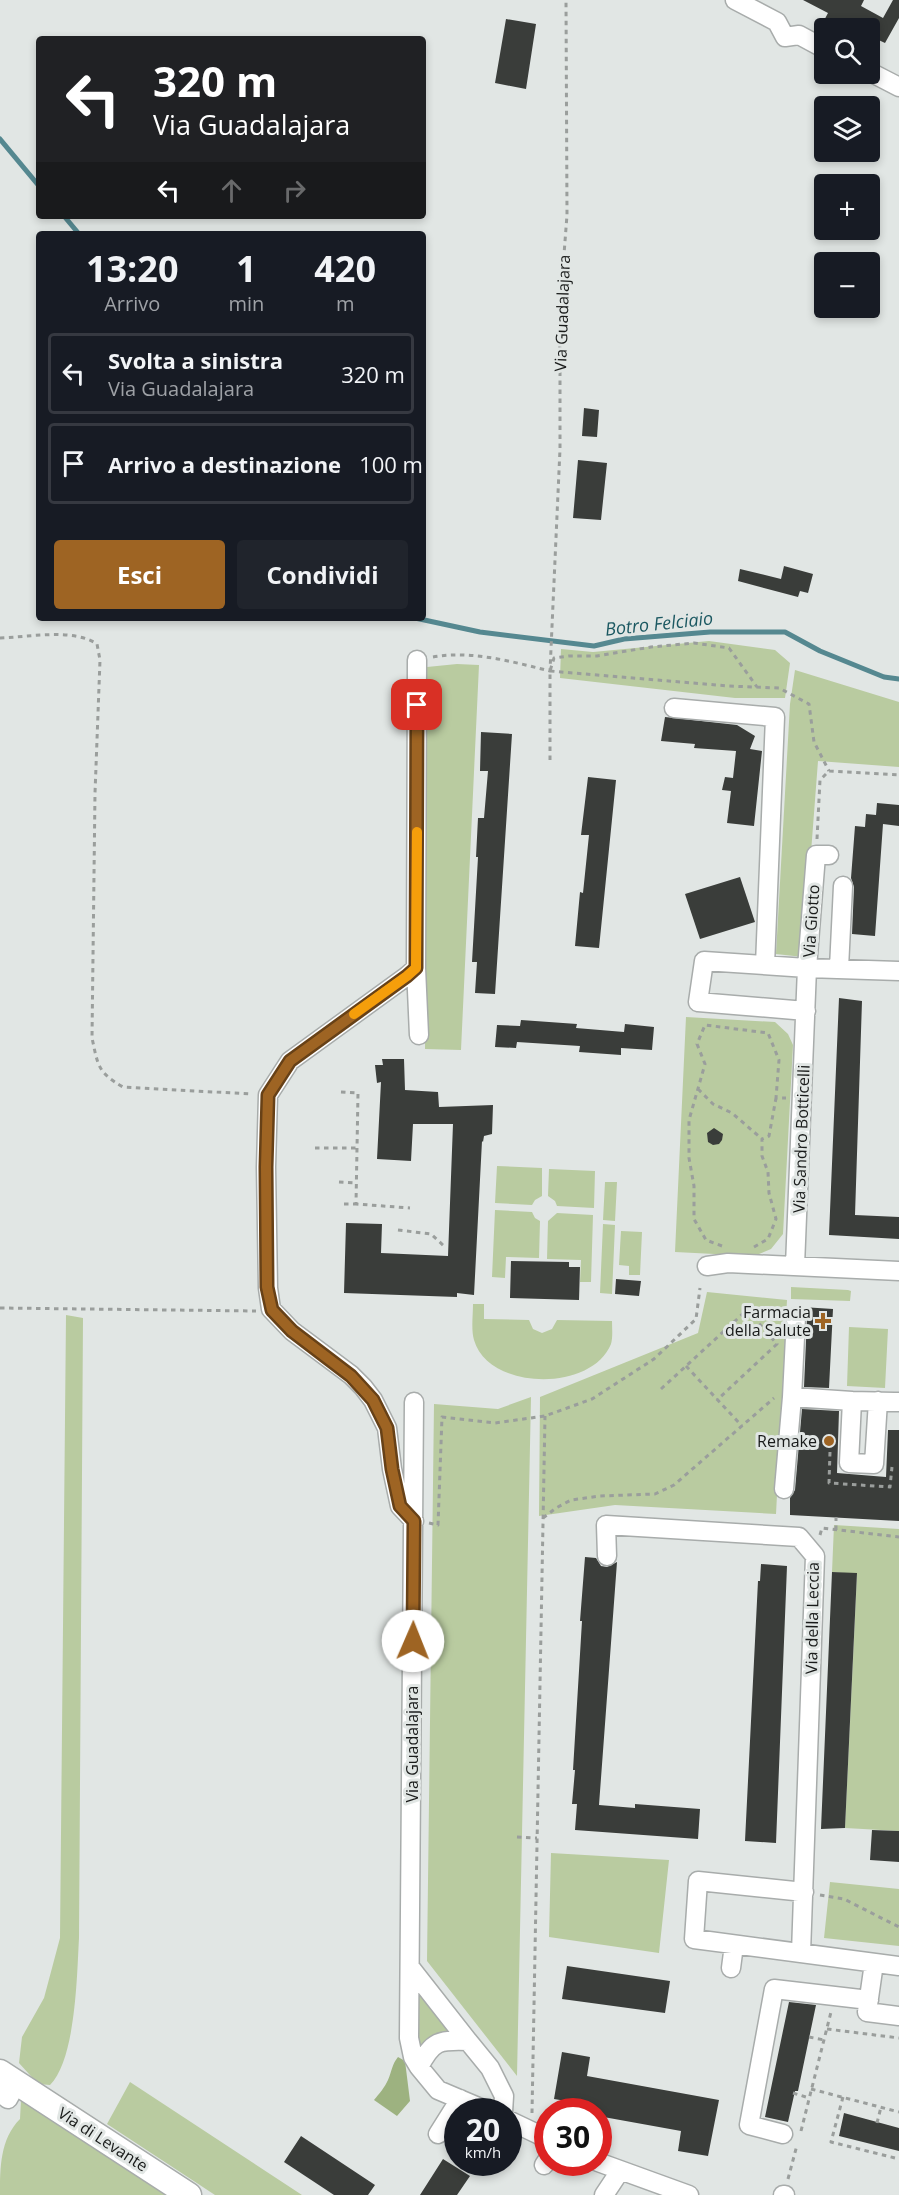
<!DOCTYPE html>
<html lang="it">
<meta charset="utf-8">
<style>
:root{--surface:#171b24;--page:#20242c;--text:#f1f3f6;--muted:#9ea1a6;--line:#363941;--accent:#9e6423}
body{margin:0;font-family:"Open Sans",sans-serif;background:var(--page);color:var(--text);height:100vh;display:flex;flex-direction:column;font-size:22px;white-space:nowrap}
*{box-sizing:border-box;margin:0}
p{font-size:20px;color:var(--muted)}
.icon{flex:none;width:33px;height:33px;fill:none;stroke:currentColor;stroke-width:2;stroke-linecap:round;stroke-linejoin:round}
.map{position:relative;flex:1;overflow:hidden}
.drawer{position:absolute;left:36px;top:231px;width:390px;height:390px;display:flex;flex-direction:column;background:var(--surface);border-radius:6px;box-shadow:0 3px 9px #0003}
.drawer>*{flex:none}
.hud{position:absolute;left:36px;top:36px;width:390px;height:183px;border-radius:6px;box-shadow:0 3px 9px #0003;background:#202124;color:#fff;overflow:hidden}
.controls{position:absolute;left:814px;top:18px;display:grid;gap:12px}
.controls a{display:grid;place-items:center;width:66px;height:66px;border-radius:6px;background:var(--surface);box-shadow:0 3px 9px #0003;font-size:30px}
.speed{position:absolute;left:444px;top:2098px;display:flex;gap:12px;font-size:30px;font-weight:700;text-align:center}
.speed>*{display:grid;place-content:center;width:78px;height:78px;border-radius:50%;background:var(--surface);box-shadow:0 3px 9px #0003;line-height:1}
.speed small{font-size:15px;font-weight:400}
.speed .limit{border:9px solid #d22;background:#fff;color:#111}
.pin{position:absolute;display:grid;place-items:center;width:51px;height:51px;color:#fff;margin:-26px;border-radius:12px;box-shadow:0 3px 9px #0006}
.me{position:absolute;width:66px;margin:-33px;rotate:1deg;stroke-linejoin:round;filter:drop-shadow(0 0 4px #0008)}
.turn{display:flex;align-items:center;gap:21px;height:126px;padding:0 18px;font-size:27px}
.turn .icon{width:78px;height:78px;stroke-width:2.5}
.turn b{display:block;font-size:42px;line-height:51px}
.lanes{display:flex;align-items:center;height:57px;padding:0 18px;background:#0003;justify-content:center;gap:30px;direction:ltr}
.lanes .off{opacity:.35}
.eta{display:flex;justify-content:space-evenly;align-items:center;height:102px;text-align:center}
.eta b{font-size:36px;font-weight:700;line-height:42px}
.action{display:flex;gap:12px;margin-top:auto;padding:12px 18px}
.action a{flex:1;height:69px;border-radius:6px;background:var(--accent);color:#fff;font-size:24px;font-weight:700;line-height:69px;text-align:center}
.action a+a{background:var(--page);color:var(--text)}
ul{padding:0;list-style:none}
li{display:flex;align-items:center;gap:18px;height:81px;margin:0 12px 9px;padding:0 6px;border:3px solid var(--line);border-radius:6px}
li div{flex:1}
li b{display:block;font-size:22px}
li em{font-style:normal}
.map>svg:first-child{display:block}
.green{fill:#b9cba0}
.forest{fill:#9db280}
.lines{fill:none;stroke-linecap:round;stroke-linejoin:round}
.stream{stroke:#558890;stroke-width:5}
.building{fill:#3a3d3a}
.minor-casing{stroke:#a8acab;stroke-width:21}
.major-casing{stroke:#a8acab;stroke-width:27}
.path{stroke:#9a9e9c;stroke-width:3;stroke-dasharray:4.5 4.5;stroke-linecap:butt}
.minor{stroke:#fff;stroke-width:18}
.major{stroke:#fff;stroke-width:24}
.route-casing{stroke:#674117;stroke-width:15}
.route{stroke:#9e6423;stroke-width:10}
.slow{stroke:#f59e0b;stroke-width:10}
.poi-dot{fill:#9e6423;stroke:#e1e6e4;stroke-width:2}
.labels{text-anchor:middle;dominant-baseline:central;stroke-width:6;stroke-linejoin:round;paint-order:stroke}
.street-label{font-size:16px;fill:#191b1a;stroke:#e1e6e4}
.poi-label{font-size:16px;fill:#191b1a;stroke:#e1e6e4;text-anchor:end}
.water-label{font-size:18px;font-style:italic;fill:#1b5861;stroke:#e1e6e4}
</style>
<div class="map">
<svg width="899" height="2195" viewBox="0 0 899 2195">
<rect width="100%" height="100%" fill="#e1e6e4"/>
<!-- green -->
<path class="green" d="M709,641l66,9 15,13 -5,35h-50l-175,-20 1,-29 32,3z
M457,664l22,1 -18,385 -36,-1 2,-382z
M795,670l104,32v65l-81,-6 -15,196 -27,-3 14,-250z
M686,1017l89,5 13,12 5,11 -10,189 -12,15 -17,7 -79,-4z
M497,1166l45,2v28l-7,4 -3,5 -37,-2z
M549,1169l46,2 -1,37 -37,-2 -2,-5 -7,-5z
M605,1182h12l-2,39 -12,-1z
M495,1210l37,2 3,6 5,3 -1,37 -33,-1 -1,21 -13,-1z
M557,1213l36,2 -2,67h-11l1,-22 -34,-1 1,-38z
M603,1224l12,1 -3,69 -12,-1z
M621,1231l21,1 -2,43h-11v-9l-10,-1z
M791,1287l57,3 3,1 -1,10 -59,-2z
M707,1292l80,8 -11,214 -161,-9 -76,11 1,-119 158,-64z
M473,1304h11v15l45,1 4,9 9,4 10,-4 5,-9 55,1c0,7 1,16 -1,23 -20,49 -123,46 -137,-4 -3,-10 -1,-25 -1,-36z
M66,1315l17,3 -4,620c-2,36 -3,121 -29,147l-12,-1 -19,-21 3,-26 22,-39 16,-60z
M849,1327l39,2 -3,59 -38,-2z
M531,1397l-14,679 -90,-115 7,-557 64,5z
M834,1525l65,4v302l-54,-3 12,-254 -25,-2z
M551,1853l118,7 -10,93 -110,-16z
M830,1882l69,7v57l-75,-8z
M414,1986l38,44c-17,3 -27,9 -38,22z
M130,2082l172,113h-87l-108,-71z
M21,2100l146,95h-167c0,-27 0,-56 20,-76z"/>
<!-- forest -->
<path class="forest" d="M398,2057l7,4 5,40 -13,15 -23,-16c5,-6 11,-13 14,-20 4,-9 4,-16 10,-23z"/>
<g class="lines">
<!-- stream -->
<path class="stream" d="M0,139l39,47
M64,216l15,18
M415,618l65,14 114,14 30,-7 86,-7h75l35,19 64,26 15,2"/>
</g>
<!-- building -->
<path class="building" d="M803,0h61l-3,6 22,12 10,-18h6v18l-14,25 -15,-7v-8h-50l8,-15z
M506,19l30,5 -10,65 -31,-6z
M584,408l15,2 -2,27 -15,-1z
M578,460l29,3 -6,57 -28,-2z
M784,566l29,8 -5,19 -8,-2 -2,6 -60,-16 2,-12 41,10z
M665,717l72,8 18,11 -5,13 12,2 -8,75 -27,-3 4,-32 -9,-1 3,-13 8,1 3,-27 -42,-3 1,-4 -34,-3z
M481,732l31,2 -17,260 -20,-1 2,-31h-5l6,-105h-2l2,-39h6l4,-47h-8z
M588,777l28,3 -17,168 -24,-2 5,-54 3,1 6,-58h-8z
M877,803l22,2v21l-16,-2 -8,112 -23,-2 2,-47 -3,-9 4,-52 10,1 1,-13 10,1z
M740,877l15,45 -55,17 -15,-45z
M839,998l23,3 -7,214 44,2v22l-70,-4z
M521,1020l56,4 -1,4 48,4 1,-8 29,3 -2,23 -31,-2v7l-42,-3 1,-6 -63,-4 -1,6 -21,-1 2,-22 23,1z
M382,1059h22l1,31 33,2 1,15 54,-2 -1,29 -8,2 -1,6 -1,-1 -8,154 -17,-2v4l-113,-4 2,-70 36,1 -1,29 67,3 5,-132h-40l-2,37 -34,-2 4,-77 -4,1 -2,-18h8z
M714,1128l9,6 -1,6 -3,4 -6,1 -5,-3 -1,-9z
M511,1261l58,1v5h11l-1,33 -69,-2z
M616,1279l25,2 -2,15 -24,-2z
M802,1307l31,2 -4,79 -25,-1 3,-69z
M802,1409l37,2 -2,62 49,4 2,-47h11v91l-109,-6v-17l5,-8z
M585,1557l11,1 5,8 6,1 10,-5 -18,243 36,3v-4l65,5 -2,30 -123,-9 2,-26h-5l3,-34h-2l9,-149h-2z
M761,1564l26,2 -11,277 -31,-2 13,-260h2z
M832,1572l25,1 -12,255 -24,1z
M872,1830l27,1v31l-29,-2z
M567,1966l103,15 -5,32 -103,-14z
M789,2002l27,3 -18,86h-3l-7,31 -23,-5z
M562,2052l28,5 -3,19 132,24 -11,56 -30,-5 3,-20 -83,-15v-4l-34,-2 2,-9 -12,-2z
M844,2113l55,15v23l-60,-15z
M301,2136l74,49 -7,10h-34l-50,-33z
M443,2159l27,17 -13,19h-37z"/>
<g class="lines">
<!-- minor casing -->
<g class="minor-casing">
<path id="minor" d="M735,0l42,22 8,15 14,-2 26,14
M870,72l29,15
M417,660l-1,308 3,67
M674,708l101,9 -10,248
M829,855h-13l-9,113 92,3
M839,968l4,-82
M707,1266l21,-3 171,8
M795,1266l12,-298 -103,-7 -6,41 108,9
M792,1397l4,-80
M878,1401l-4,63 -25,-1 3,-62c16,0 31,1 47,1
M414,1402l-5,636 4,19 6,10
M784,1489l8,-92 60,4
M414,1521l-14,-15 -8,-37 -5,-41 -14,-28 -10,-13 -12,-12 -59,-44 -21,-22 -3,-21 -2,-121 2,-72 22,-34 117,-85 9,-8
M607,1556l-1,-31 193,12 16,19 -14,397
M804,1892l-106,-11 -4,58 205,27
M874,1963l-7,49 32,4
M410,1967l58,74
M731,1968l3,-23
M0,2093l8,6 9,-16
M490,2112l-52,-22 -19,-23c14,-27 20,-27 49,-26l22,27 14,28 -1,16
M508,2120l40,19
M438,2134l22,-35
M783,2134l-34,-9 25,-136 95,11
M598,2162l91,33
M544,2165l4,-6
M604,2195l16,-24
M783,2195h2"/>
</g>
<!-- major casing -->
<g class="major-casing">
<path id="major" d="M0,2072l189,123"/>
</g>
<!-- path -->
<path class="path" d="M0,638c29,-1 73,-10 97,6l3,16 -5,133 -3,245c6,27 5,34 31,49l128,7
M433,657c39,-7 80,5 117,14l10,-222v-142l7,-92 -1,-215
M550,671l178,15 51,2 30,16 5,38 15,29
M550,760v-89l4,-13 15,-2h28l54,-9 43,-4 35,5 28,39
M817,839l3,-59 9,-9 70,4
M698,1089l15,15 19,9 30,26
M341,1092l17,1 -2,111 54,4
M315,1148h42
M339,1182l17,1
M344,1204h12
M398,1230l33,4 13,12
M722,1246l-16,-6 -12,-21v-33l-5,-28v-38l16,-56 -8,-20 8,-19 63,8 11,27 -3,38h10
M754,1247l14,-8 8,-20 -7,-26 -1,-21 -6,-16v-17l7,-3 7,-38
M0,1308l256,3
M686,1366l56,60
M661,1389l86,-79 30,34 -60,56
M830,1452l-1,31 61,4 2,-20
M543,1518l13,-10 15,-8 29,-4 55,-2 19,-9 100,-87
M429,1523l9,2 4,-108 53,6 50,-7 47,-17 62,-40 42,-40 4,-31
M836,1530v-13
M820,1535l2,-7 77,9
M517,1837l20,1
M820,1895l24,4 55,28
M827,2029l72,9
M809,2037l15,3
M811,2089l88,23
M793,2093l16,5
M843,2097l-12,45 68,17
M532,2113l13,-697
M877,2123l4,-16
M801,2131l30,-119
M788,2179l9,-34"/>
<!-- minor -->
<use href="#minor" class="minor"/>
<!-- major -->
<use href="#major" class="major"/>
</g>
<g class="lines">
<!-- route casing -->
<g class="route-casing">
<path id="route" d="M413,1641l1,-120 -14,-15 -8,-37 -5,-41 -14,-28 -22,-24 -59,-45 -20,-21 -5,-23 -1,-120 2,-72 22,-34 117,-85 9,-8 1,-263"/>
</g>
<!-- route -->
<use href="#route" class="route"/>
<!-- slow -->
<path class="slow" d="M354,1014l53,-38 9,-8 1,-136"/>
</g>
<!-- markers -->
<g class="poi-dot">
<path d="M820 1312h6v6h6v6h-6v6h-6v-6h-6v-6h6z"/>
<circle cx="829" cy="1441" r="6"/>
</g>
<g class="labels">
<!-- street labels -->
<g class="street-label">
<text transform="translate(562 313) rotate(-88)">Via Guadalajara</text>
<text transform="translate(811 921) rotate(-86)">Via Giotto</text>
<text transform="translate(801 1139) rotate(-88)">Via Sandro Botticelli</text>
<text transform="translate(812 1618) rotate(-89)">Via della Leccia</text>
<text transform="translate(412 1744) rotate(-90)">Via Guadalajara</text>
<text transform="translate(103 2139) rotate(33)">Via di Levante</text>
</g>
<!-- poi labels -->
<g class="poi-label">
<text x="811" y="1312">Farmacia<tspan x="811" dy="18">della Salute</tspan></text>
<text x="817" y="1441">Remake</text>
</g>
<!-- water labels -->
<g class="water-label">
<text transform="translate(659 623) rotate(-6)">Botro Felciaio</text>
</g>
</g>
</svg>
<div class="controls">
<a><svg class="icon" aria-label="search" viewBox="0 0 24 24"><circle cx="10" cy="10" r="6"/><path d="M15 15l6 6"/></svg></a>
<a><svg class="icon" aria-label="layers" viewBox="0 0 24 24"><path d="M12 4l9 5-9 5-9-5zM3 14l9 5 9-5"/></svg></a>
<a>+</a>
<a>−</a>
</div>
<div class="speed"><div>20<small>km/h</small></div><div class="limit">30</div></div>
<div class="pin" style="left:417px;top:705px;background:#d93025"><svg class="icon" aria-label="arrive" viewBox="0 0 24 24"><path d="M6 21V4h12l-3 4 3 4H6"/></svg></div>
<svg class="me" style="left:413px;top:1641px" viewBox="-20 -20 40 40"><circle r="19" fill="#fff"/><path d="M0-13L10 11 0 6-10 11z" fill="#9e6423"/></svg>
<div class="hud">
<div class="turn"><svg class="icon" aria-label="left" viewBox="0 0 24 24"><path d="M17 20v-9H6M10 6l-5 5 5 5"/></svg><div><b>320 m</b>Via Guadalajara</div></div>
<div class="lanes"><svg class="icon" aria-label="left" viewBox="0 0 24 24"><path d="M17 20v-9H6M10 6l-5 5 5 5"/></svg><svg class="icon off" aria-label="ahead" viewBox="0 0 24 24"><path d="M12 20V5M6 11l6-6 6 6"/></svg><svg class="icon off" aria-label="right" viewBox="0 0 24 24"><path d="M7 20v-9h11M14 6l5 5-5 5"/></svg></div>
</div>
<section class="drawer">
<div class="eta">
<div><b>13:20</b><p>Arrivo</p></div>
<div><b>1</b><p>min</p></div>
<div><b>420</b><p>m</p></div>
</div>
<ul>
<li><svg class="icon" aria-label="left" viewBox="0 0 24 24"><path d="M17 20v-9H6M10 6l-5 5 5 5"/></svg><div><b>Svolta a sinistra</b><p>Via Guadalajara</p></div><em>320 m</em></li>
<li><svg class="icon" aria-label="arrive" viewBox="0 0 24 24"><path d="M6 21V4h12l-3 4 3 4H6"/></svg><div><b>Arrivo a destinazione</b></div><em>100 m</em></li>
</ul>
<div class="action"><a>Esci</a><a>Condividi</a></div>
</section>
</div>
